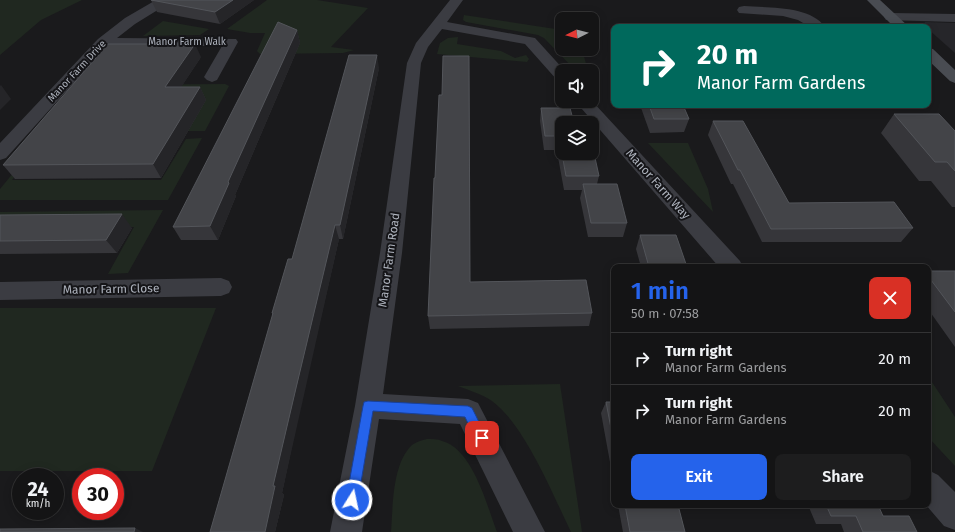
<!DOCTYPE html>
<meta charset="utf-8">
<style>
:root{--surface:#141415;--page:#1d1d1e;--text:#f1f3f6;--muted:#9d9ea0;--line:#333334;--accent:#2563eb}
body{margin:0;font-family:"Fira Sans",sans-serif;background:var(--page);color:var(--text);height:100vh;display:flex;flex-direction:column;font-size:15px;white-space:nowrap}
*{box-sizing:border-box;margin:0}
p{font-size:13px;color:var(--muted)}
.icon{flex:none;width:22px;height:22px;fill:none;stroke:currentColor;stroke-width:2;stroke-linecap:round;stroke-linejoin:round}
.map{position:relative;flex:1;overflow:hidden}
.drawer{position:absolute;left:611px;top:264px;width:320px;height:244px;display:flex;flex-direction:column;background:var(--surface);border-radius:8px;box-shadow:0 2px 10px #0003,0 0 0 1px var(--line)}
.drawer>*{flex:none}
.top-card{position:absolute;left:611px;top:24px;width:320px;height:84px;border-radius:8px;box-shadow:0 2px 10px #0003,0 0 0 1px var(--line);background:#00695c;color:#fff;overflow:hidden}
.needle{width:26px;rotate:264deg}
.tools{position:absolute;left:555px;top:12px;display:grid;gap:8px}
.tools a{display:grid;place-items:center;width:44px;height:44px;border-radius:8px;background:var(--surface);box-shadow:0 2px 10px #0003,0 0 0 1px var(--line);font-size:20px}
.speed{position:absolute;left:12px;top:468px;display:flex;gap:8px;font-size:20px;font-weight:700;text-align:center}
.speed>*{display:grid;place-content:center;width:52px;height:52px;border-radius:50%;background:var(--surface);box-shadow:0 2px 10px #0003,0 0 0 1px var(--line);line-height:1}
.speed small{font-size:10px;font-weight:400}
.speed .limit{border:6px solid #d22;background:#fff;color:#111}
.pin{position:absolute;display:grid;place-items:center;width:34px;height:34px;color:#fff;margin:-17px;border-radius:8px;box-shadow:0 2px 6px #0006}
.me{position:absolute;width:44px;margin:-22px;rotate:10deg;stroke-linejoin:round;filter:drop-shadow(0 0 3px #0008)}
.turn{display:flex;align-items:center;gap:14px;height:84px;padding:0 20px;font-size:18px}
.turn .icon{width:52px;height:52px;stroke-width:2.5}
.turn b{display:block;font-size:28px;line-height:34px}
.round{display:grid;place-items:center;flex:none;width:42px;height:42px;border-radius:8px;background:var(--page)}
.head{display:flex;align-items:center;justify-content:space-between;height:68px;padding:0 20px}
h1{font-size:24px;font-weight:600;line-height:30px;color:var(--accent)}
.button{display:flex;gap:8px;margin-top:auto;padding:8px 20px}
.button a{flex:1;height:46px;border-radius:8px;background:var(--accent);color:#fff;font-size:16px;font-weight:600;line-height:46px;text-align:center}
.button a+a{background:var(--page);color:var(--text)}
ul{padding:0;list-style:none}
li{display:flex;align-items:center;gap:12px;height:52px;padding:0 20px;border-top:1px solid var(--line)}
li div{flex:1}
li b{display:block;font-size:15px}
li em{font-style:normal}
.map>svg:first-child{display:block}
.built{fill:#26262a}
.green{fill:#202820}
.lines{fill:none;stroke-linecap:round;stroke-linejoin:round}
.street{fill:#3b3c42;fill-rule:evenodd}
.secondary{fill:#494c52;fill-rule:evenodd}
.wall{fill:#36363a}
.shaded-wall{fill:#252528}
.building{fill:#434448;stroke:#53555a}
.route{fill:#2563eb;stroke:#184099}
.labels{text-anchor:middle;dominant-baseline:central;stroke-width:4;stroke-linejoin:round;paint-order:stroke}
.far-street-label{font-size:10px;fill:#adb2bc;stroke:#151518}
.street-label{font-size:12px;fill:#adb2bc;stroke:#151518}
</style>
<div class="map">
<svg width="955" height="532" viewBox="0 0 955 532">
<rect width="100%" height="100%" fill="#1a1a1c"/>
<!-- built -->
<path class="built" d="M925,22l30,1v30l-27,-24v-2l-4,-2z"/>
<!-- green -->
<path class="green" d="M0,0h82l-41,20 -41,35z
M267,0h50l51,8 -37,39 23,3 -11,3 -83,1 -3,-3 8,-18h-15l-23,-4z
M464,15l98,15v19h20l6,22h-12l-32,-33 -6,-3 -72,-13 -3,-2z
M163,21l46,8 -9,6 -57,1z
M458,37l-1,7 44,7 14,7 11,-3 3,4 -2,3 -90,-8 3,-11 8,-5z
M225,84l4,2 -24,45h-18l-97,-46z
M202,138l-34,62h-168v-11l38,-46 7,-3 -33,40h149l25,-41z
M648,143h40l20,46 5,23z
M163,210l-35,63 -20,1 26,-47 -134,1v-16z
M0,308h216l-64,163h-152z
M928,376l27,41v49l-27,-29z
M560,384l22,148h-11c-18,-37 -46,-107 -79,-131 -10,-7 -24,-11 -34,-15z
M427,439c5,0 11,0 15,2 31,8 45,65 55,91h-106c2,-26 1,-68 21,-87 4,-3 10,-5 15,-6z"/>
<g class="lines">
<!-- street -->
<path class="street" d="M156,0h15l-2,3 -34,21 -18,14 119,1 2,3 -21,38 -5,2 -5,-2 -3,-3 18,-31h-115l-101,112 -6,2v-17l98,-104 27,-21z
M450,0h13l-16,22 88,16 30,33h-3v11l-5,-2 -32,-36 -83,-15 -14,18 -7,16 -19,190 -19,141 85,5 10,4 67,129h-32l-53,-108 -81,-5 -17,113h-32l25,-126 25,-153 27,-190 9,-20z
M744,6c23,2 66,-1 81,21h-15l-12,-7 -15,-4 -44,-3 -2,-3 2,-3z
M891,13l64,1v8l-69,-2 -2,-3 2,-3z
M575,101h17l148,160 3,6h-24z
M221,278l8,3 3,6 -3,6 -8,3 -221,4v-18z
M928,470l10,5 17,17v38l-11,-4 -18,-21h2z"/>
<!-- secondary -->
<path class="secondary" d="M867,0h13l29,27h-15z
M928,48l5,1 22,21v13l-5,-2 -22,-21z"/>
</g>
<!-- wall -->
<path class="wall" d="M151,0h103l-34,24 -63,-12z
M297,30l3,13 -65,152 1,1 -18,44h-37l-8,-13z
M201,57l-20,30h19l6,13 -45,78 -146,1 -12,-14z
M379,68l-36,171h-4l-37,160 -20,94 2,2 -9,37 -13,-177 11,-39 -1,-3 20,-54z
M640,105h43l6,14 -5,13 -34,1z
M541,108l21,15v30l37,23 -2,8 30,39 -4,14h-35l-8,-39 2,-8h-18l-6,-33 1,-7h-15l-4,-29z
M894,114l61,17v76h-3l-21,-26h-12l-38,-48z
M713,121l76,82 124,25 -12,14h-139l-29,-58h-2l-23,-49z
M435,178l35,104 122,31 -3,13 -159,3 -2,-13z
M0,215l132,13 -15,25 -117,1z
M640,235l47,32h-46l-5,-18z
M928,271h27v76l-27,-38z
M606,402h8v82l-13,-71z
M618,505h60l7,27h-62z
M808,505h70l5,11 34,16h-73l-3,-8h-25z"/>
<!-- shaded-wall -->
<path class="shaded-wall" d="M233,0h21l-34,24 -5,-12z
M297,30l3,13 -65,152 1,1 -18,44 -8,-14 18,-44z
M195,44l6,13 -29,44 -7,-14z
M377,55l2,13 -36,171 -3,-14z
M1,85l10,14 -11,11v-24z
M200,87l6,13 -45,78 -8,-14z
M122,214l10,14 -15,25 -11,-13z
M335,225l4,14 -57,254 2,2 -9,37h-10l8,-46z
M135,528l8,4h-9z"/>
<!-- building -->
<path class="building" d="M151,0h82l-18,12z
M278,22l19,8 -69,152 1,1 -19,43 -37,1z
M108,44h87l-30,43h35l-47,77 -150,1z
M349,55h28l-37,170h-5l-39,163 -23,98h2l-10,46h-55l63,-219h-1l16,-54h4z
M443,56h26l1,226 116,-2 6,33 -164,3 6,-138h1l4,-83h3z
M649,105h34l6,14h-35z
M541,108h29l4,15h-12v13h-17z
M894,114h45l16,17v40l-8,-9h-12z
M713,121h30l46,82 105,-1 19,26 -142,1 -31,-59h-2z
M560,143h2v10h30v-9l7,32h-33z
M583,184h34l10,39h-36z
M122,214l-16,26 -106,1v-26z
M640,235h36l11,32h-38z
M928,271h27v41l-27,-36z
M606,402h8v42z
M625,505h53l7,27h-55z
M826,505h52l5,11h26l8,16h-54l-7,-16h-25z
M135,528l-1,4h-134v-3z"/>
<!-- route -->
<path class="route" d="M368,401l100,5 4,2 15,30 -1,5 -4,1 -5,-1 -12,-26 -92,-6 -15,89 -2,5 -4,2 -5,-2 -1,-5 17,-94 1,-4z"/>
<g class="labels">
<!-- far-street labels -->
<g class="far-street-label">
<text x="187" y="42">Manor Farm Walk</text>
<text transform="translate(77 71) rotate(-47)">Manor Farm Drive</text>
</g>
<!-- street labels -->
<g class="street-label">
<text transform="translate(658 184) rotate(48)">Manor Farm Way</text>
<text transform="translate(389 260) rotate(-82)">Manor Farm Road</text>
<text transform="translate(111 289) rotate(-1)">Manor Farm Close</text>
</g>
</g>
</svg>
<div class="tools">
<a><svg class="needle" viewBox="-14 -14 28 28"><path d="M0-13l5 13h-10z" fill="#e53935"/><path d="M0 13l5-13h-10z" fill="#9d9ea0"/></svg></a>
<a><svg class="icon" aria-label="sound" viewBox="0 0 24 24"><path d="M4 9h4l5-4v14l-5-4H4zM17 9q2 3 0 6"/></svg></a>
<a><svg class="icon" aria-label="layers" viewBox="0 0 24 24"><path d="M12 4l9 5-9 5-9-5zM3 14l9 5 9-5"/></svg></a>
</div>
<div class="speed"><div>24<small>km/h</small></div><div class="limit">30</div></div>
<div class="pin" style="left:482px;top:438px;background:#d93025"><svg class="icon" aria-label="arrive" viewBox="0 0 24 24"><path d="M6 21V4h12l-3 4 3 4H6"/></svg></div>
<svg class="me" style="left:352px;top:500px" viewBox="-20 -20 40 40"><circle r="17" fill="#2563eb" stroke="#fff" stroke-width="3"/><path d="M0-11L8 9 0 5-8 9z" fill="#fff"/></svg>
<div class="top-card">
<div class="turn"><svg class="icon" aria-label="right" viewBox="0 0 24 24"><path d="M7 20v-9h11M14 6l5 5-5 5"/></svg><div><b>20 m</b>Manor Farm Gardens</div></div>
</div>
<section class="drawer">
<div class="head"><div><h1>1 min</h1><p>50 m · 07:58</p></div><a class="round" style="background:#d93025;color:#fff"><svg class="icon" aria-label="close" viewBox="0 0 24 24"><path d="M6 6l12 12M18 6L6 18"/></svg></a></div>
<ul>
<li><svg class="icon" aria-label="right" viewBox="0 0 24 24"><path d="M7 20v-9h11M14 6l5 5-5 5"/></svg><div><b>Turn right</b><p>Manor Farm Gardens</p></div><em>20 m</em></li>
<li><svg class="icon" aria-label="right" viewBox="0 0 24 24"><path d="M7 20v-9h11M14 6l5 5-5 5"/></svg><div><b>Turn right</b><p>Manor Farm Gardens</p></div><em>20 m</em></li>
</ul>
<div class="button"><a>Exit</a><a>Share</a></div>
</section>
</div>
